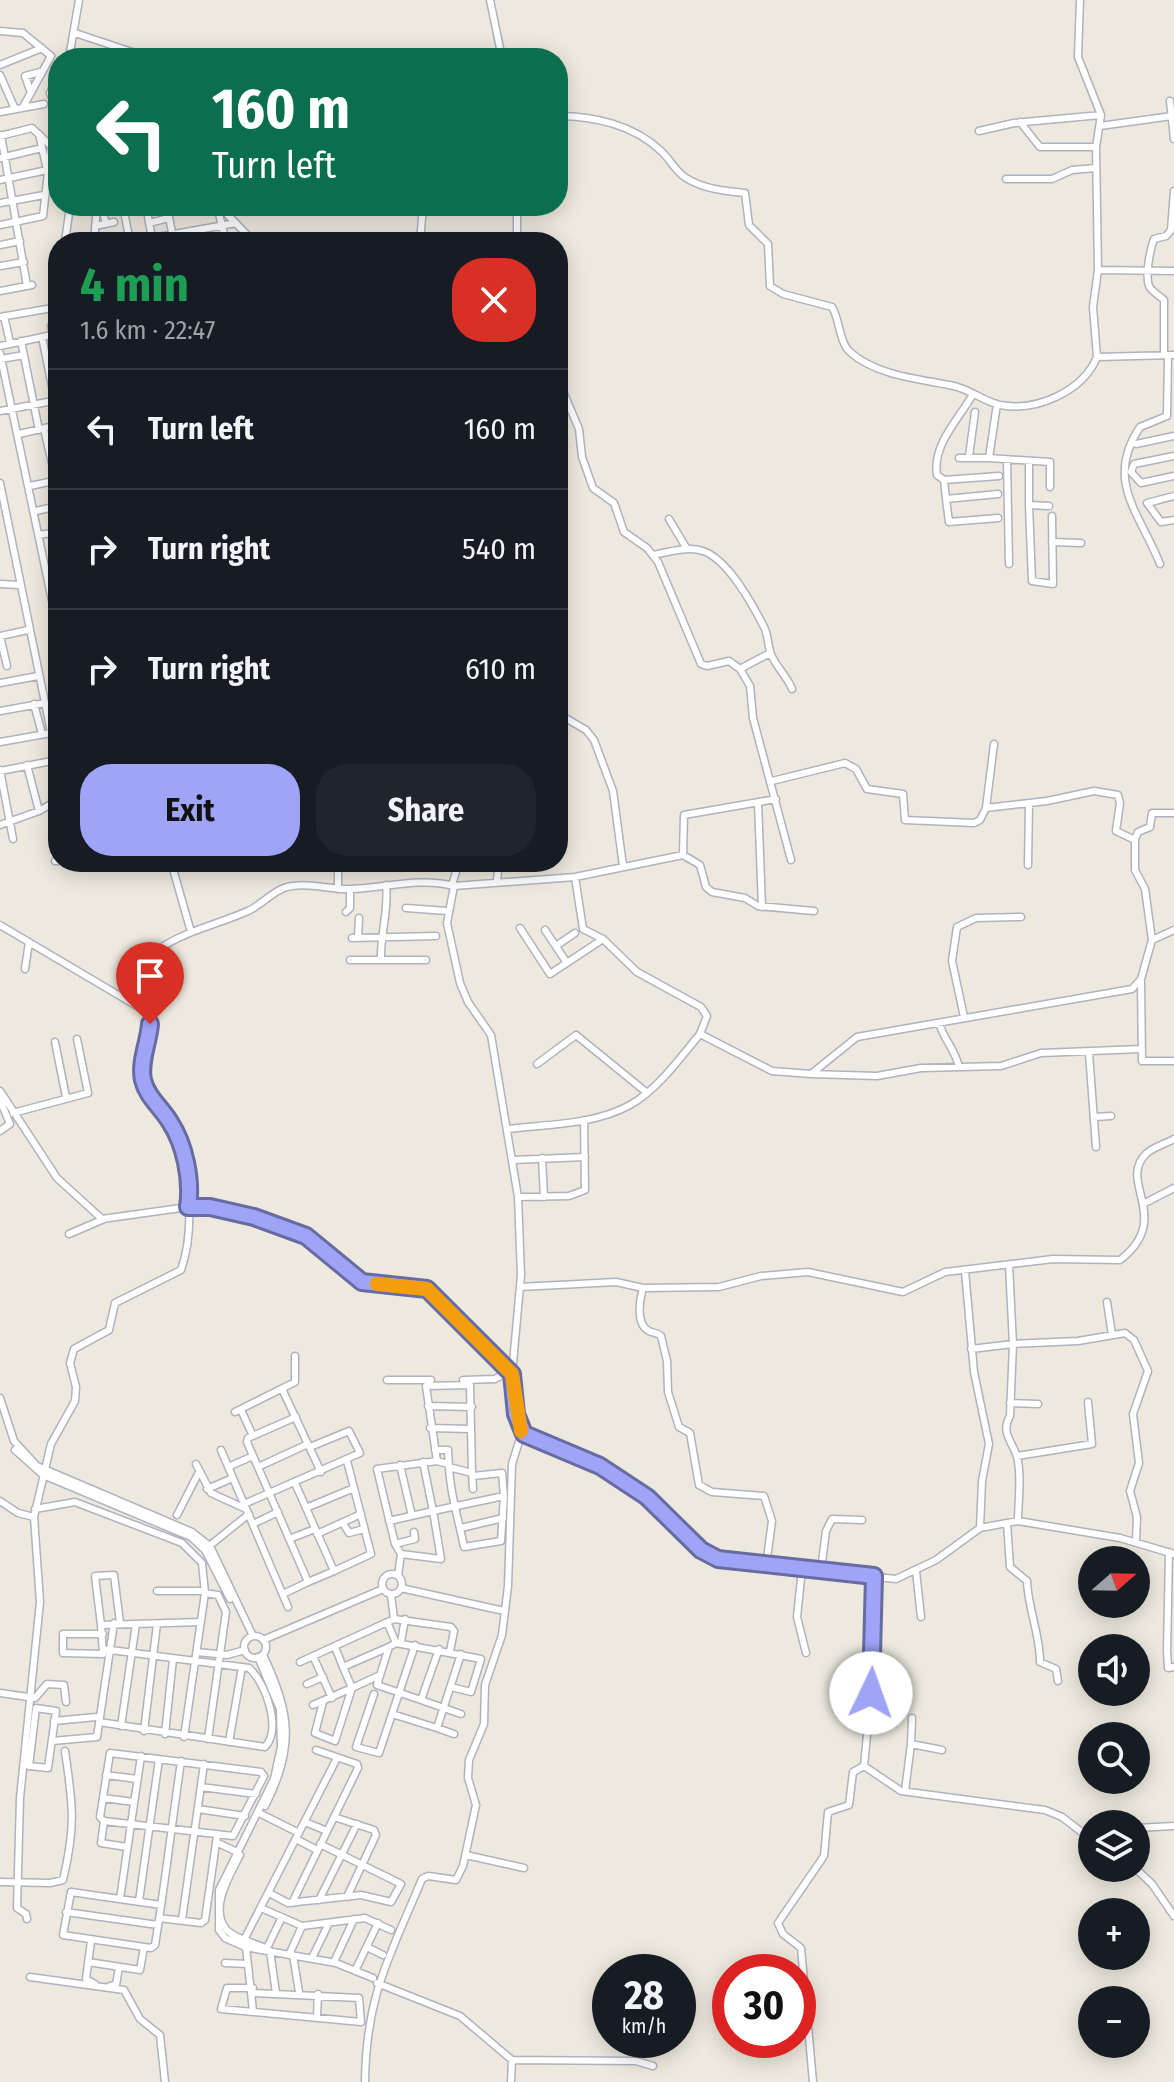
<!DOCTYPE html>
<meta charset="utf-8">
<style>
:root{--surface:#171b24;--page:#20242c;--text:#f1f3f6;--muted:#9ea1a6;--line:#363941;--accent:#a0a4f7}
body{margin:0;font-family:"Fira Sans Condensed",sans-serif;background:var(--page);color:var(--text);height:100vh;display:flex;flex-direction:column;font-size:30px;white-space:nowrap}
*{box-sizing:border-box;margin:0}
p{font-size:26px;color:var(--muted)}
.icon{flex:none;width:44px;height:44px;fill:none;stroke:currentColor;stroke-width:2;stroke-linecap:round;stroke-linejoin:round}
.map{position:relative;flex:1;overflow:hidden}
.drawer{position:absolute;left:48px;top:232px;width:520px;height:640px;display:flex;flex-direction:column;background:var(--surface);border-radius:32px;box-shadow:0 4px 20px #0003}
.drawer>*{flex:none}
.top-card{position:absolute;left:48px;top:48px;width:520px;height:168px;border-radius:32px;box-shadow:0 4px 20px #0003;background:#0b6e4f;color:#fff;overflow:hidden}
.needle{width:52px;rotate:70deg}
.buttons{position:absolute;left:1078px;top:1546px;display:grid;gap:16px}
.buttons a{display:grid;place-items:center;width:72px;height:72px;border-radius:50%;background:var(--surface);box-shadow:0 4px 20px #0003;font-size:40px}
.speed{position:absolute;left:592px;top:1954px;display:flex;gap:16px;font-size:40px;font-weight:700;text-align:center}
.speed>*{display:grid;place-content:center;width:104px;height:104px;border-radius:50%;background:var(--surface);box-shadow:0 4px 20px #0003;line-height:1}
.speed small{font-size:20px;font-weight:400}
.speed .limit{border:12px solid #d22;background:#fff;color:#111}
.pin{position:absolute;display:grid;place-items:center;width:68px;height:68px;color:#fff;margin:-82px -34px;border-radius:50% 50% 50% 0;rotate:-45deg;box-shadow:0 0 8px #0007}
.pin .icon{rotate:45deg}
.me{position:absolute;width:88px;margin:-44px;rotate:3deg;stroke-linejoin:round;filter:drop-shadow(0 0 6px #0008)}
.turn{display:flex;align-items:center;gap:28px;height:168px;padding:0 32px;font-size:36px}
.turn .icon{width:104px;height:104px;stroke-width:2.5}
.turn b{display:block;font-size:56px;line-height:68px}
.round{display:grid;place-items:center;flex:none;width:84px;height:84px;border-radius:32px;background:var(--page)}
.overview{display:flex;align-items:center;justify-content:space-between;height:136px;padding:0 32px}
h1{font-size:48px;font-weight:700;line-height:60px;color:#1e9e55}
.action{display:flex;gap:16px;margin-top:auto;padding:16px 32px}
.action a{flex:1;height:92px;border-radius:32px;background:var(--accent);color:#111;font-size:32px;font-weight:700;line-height:92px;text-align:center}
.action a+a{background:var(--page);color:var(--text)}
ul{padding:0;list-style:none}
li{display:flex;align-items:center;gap:24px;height:120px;padding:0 32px;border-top:2px solid var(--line)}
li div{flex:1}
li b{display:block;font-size:30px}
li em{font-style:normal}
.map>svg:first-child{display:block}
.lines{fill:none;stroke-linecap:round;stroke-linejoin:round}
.minor-casing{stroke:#b1b1bf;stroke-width:9}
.minor{stroke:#fff;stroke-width:6}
.route-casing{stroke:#686ba1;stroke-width:20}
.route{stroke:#a0a4f7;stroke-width:14}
.slow{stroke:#f59e0b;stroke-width:14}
</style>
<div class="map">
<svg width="1174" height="2082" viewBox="0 0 1174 2082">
<rect width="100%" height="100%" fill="#ede9de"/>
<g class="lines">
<!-- minor casing -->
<g class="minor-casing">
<path id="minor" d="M490,0l12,58
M1080,0l-2,57 23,58 -5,32 2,123 -5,37 4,50
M0,31l23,2 28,23 -28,51
M75,33l75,25
M69,58l10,-58
M0,65l42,-17
M0,75l15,34
M58,75l-8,18 8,21
M31,93l-6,-17 15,-4
M1170,101l4,38
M0,112l44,-8
M558,116c36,0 76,9 103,35 9,8 14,20 25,27 18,11 38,13 59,15l4,32 19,19 2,42 13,8 49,13c8,13 7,35 18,45 27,24 70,27 104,34 17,4 29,15 46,19 37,7 83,-14 97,-48l77,-2
M1020,122l20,25h56
M1100,126l72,-10
M979,131l35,-8 87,-8
M1,135l26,151
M0,136l32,-8 19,18 -8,70 -43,9
M0,158l42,-10
M1006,179h46l20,-9 24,-2
M0,180l47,-10 -8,-36
M0,203l44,-8
M101,206l5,17
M123,206l7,36 106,-19
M146,206l6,32
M167,206l5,27
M219,206l35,36
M183,209l12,-3
M223,209l-4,5 7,28
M149,223l20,-5
M95,226l19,-4
M65,242l5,-36
M94,242l3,-36
M420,242l3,-36
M517,242v-36
M0,245l20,-4
M0,266l24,-4
M1098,270l76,1
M0,291l32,-6
M4,316l6,27
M0,317l58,-10
M51,326l7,30
M42,337l13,64
M21,341l18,89
M0,346l52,-11
M0,353l58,276
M1164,354v-54c-5,-5 -12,-8 -15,-14 -4,-11 1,-36 5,-47l12,-3 5,-6 3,-39
M1,359l23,-4
M558,380l21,49 3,28 11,31 21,15 10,29 23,16 11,14 43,102 6,2 22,-5 11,8 10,17 3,32 38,142
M973,394c-13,24 -41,50 -36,81l7,5 2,19 52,-5
M0,411l58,-11
M44,429l12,51
M19,434l39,-9
M1136,444l38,-8
M969,456l6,-44
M1174,456l-40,8 -3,8 10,11 33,-7
M959,458h30l8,-54
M989,458l61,4v25
M1007,460l2,104
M1029,461v44l20,1
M944,480l55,-4
M0,483l58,283
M30,486l28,-6
M1174,496l-27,7 14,19 13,-2
M946,499l3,23 49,-4
M1029,505l3,76 21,3 -1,-68
M36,511l22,-5
M669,519l18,30
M39,535l19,-3
M1052,542l29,1
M653,555c15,-3 35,-9 50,-4 25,8 51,56 62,78 3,8 3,17 6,25 3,10 18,25 21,35
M53,558l5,22
M1160,564c-20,-51 -56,-83 -20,-137l27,-11 1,-61
M0,584l20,1
M7,666l-7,-30 28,-6
M740,669l30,-16
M0,683l38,-7
M34,704l8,30
M0,711l45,-8
M562,716l24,14 8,10 19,51 10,75
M0,742l51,-9
M27,765l12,46
M0,770l13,69
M0,771l57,-11
M772,781l73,-18 11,6 11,20 36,5 2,26 69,3 6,-3 6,-12 8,-64
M758,802l4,105
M986,808l61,-7 47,-10 24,4 2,8 -4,28 19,9v30l10,19 7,51
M0,825l39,-14 19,-11
M1135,839l3,-7 12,-5 2,-14h22
M683,855l1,-40 92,-16
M55,861h3
M171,862l20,70
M1028,865l1,-62
M575,877l8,52 20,10 34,33 64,35 6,9 -7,18
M497,880l2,-18
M452,885l7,-23
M454,886l121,-9 108,-22 17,10 6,22 6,5 33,6 13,8 56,5
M338,889v-27
M406,908l41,3
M346,912l4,-4v-19
M0,925l147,87c11,20 -8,45 -4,66 3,20 21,31 29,47 19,37 23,106 9,145l-66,33 -6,27 -35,19 -4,14 6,24 -1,14 -24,43 -17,73 6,85 -20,196 -3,110 9,6 1,5
M520,928l30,46 53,-35
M545,930l22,33
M352,938l84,-2
M358,938l1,-20
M556,946l19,-13
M350,960h76
M381,960c-1,-26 8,-49 5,-75
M25,969l4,-27
M1141,982l1,79h32
M124,997c23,-61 71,-63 124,-86 13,-6 23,-18 36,-23 20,-7 46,2 67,1 34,-1 69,-12 103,-3l-7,37 13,60 8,19 23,33 27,162 3,78 -9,99 6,47 6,13 74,31 49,32 54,53 26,12 169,17 40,-19 44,-32 38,-7 102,17 54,16
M964,1017l-12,-56 5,-34 19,-9 45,-1
M939,1023c5,17 16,26 20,44
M55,1042l11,55
M1089,1053l7,94
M537,1064l39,-29 70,57
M811,1074l66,2 44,-8 80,-2 40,-13 100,-4
M0,1091l57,87 45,41 86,-12h22l84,24 24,12 44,39 65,7 85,85
M0,1100l10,24 -10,7
M13,1113l75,-20 -11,-54
M1094,1117l17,-1
M508,1129c40,-5 86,-4 122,-24 28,-16 50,-47 70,-71l72,37 39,3 46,-37 275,-48 9,-10 11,-39 22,-10
M542,1158l2,39
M513,1160l72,-3
M518,1197l51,-1 16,-6 -1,-70
M1145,1203l29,-15
M69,1234l35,-15
M965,1271l9,101 15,72 -7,37 -2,47
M520,1287l96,-5 27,6 76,-1 42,-11 47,-4 95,20 42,-20 108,-13 67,1c54,-42 -3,-78 26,-106 7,-7 19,-10 28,-15
M643,1288c-3,11 -8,36 6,43 4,2 9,2 12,5l6,25 1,31 11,35 11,6 9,52 13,7 52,4 8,25 -6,45
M1107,1302l5,33
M971,1349l42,-5 -4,-79
M387,1380h44
M463,1380l32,-1 13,-7
M283,1391l38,81
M0,1398l14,43 23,25 155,66 18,14 43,90
M1010,1403l28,1
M428,1406l44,1
M241,1410l12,26
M235,1412l60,-30v-26
M296,1417l-48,21 -1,4 61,140 26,-11
M430,1428l41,1
M15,1450l28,25 148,62 14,13 25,49
M221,1450l67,157
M435,1450h13l1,17 23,6 1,16
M1017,1456l75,-12 -4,-42
M437,1461l-11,-75 44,-1 2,88
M423,1462l10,49 71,-15 -3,45 -37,6c-5,-26 -14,-53 -15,-80
M196,1464l15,29 35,16
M400,1465l12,51
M228,1467l25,-11
M258,1467l50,-23
M473,1476l29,-3 2,23
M295,1483l39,88 37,-17 -24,-93
M207,1489l26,-11
M0,1501l18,12 16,4
M244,1504l116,-51 -11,-22 -39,16
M306,1508l48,-20
M35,1509l40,-7 107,41 20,20 3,30 -21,144
M177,1515l22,-43
M389,1521l44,-10 8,48 -40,-5
M1018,1521c0,-19 4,-46 -1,-64 -4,-15 -17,-24 -7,-41l3,-72 65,-3 47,-8 9,7 14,31 -15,43 6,49 -9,28 7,26 -1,25
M343,1523l6,10 15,-4
M1007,1523l3,44 17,14c1,28 13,53 13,81l16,7 2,12
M253,1524l25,-12
M461,1528l42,-10
M414,1532l1,7 -20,5 -18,-75 60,-8 11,3
M317,1534l44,-20
M289,1539l26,-10
M395,1544l6,10 -3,22
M208,1547l41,-33
M1169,1552l-2,99 1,17 6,-1
M802,1569l-5,48 9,36
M821,1570l5,-39 6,-12 30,1
M916,1571l5,46
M382 1584a10 10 0 1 1 20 0a10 10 0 1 1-20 0Z
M874,1576l-1,97 -9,93 37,25 144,19 17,7 30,23
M401,1588l103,23
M157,1591h48
M205,1593l13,2 8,17 -18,127
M283,1594l25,-12
M394,1619l57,8 3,4 -4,20
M387,1622l9,21 85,16 -10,33 -20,-5
M120,1623l-6,-48 -19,1 6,49 100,-3
M101,1625l2,29 -40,-1v-19h40
M244 1647a11 11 0 1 1 22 0a11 11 0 1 1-22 0Z
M263,1640l120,-51
M401,1642l4,-23
M396,1643l-7,4 -12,38 44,15
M415,1645l-23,69 45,14 24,-74
M335,1647l8,20 46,-20
M439,1649l-18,51 40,14
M197,1652l30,3 18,-5
M263,1655c28,57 32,93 2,151
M313,1656l19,42
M258,1657l22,52 1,38 -7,32 -55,111v40l6,8 20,9 91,16 37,15
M300,1662l94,-43 -3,-24
M343,1667l9,21 28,-13
M307,1684l16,-7
M0,1693l35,5 12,-14 17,1 2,17
M374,1694l-18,53 23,6 13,-39
M323,1702l-8,31 20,8 17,-53
M313,1705l39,-17
M36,1708l20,3 -8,57 -19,-2z
M912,1718l-1,26 31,6
M54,1721l42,-4
M99,1722l166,25c17,-18 1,-64 -16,-79l-146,-19
M121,1726l15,-102
M437,1728l17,6
M144,1731l13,-107
M165,1734l8,-75
M52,1741l45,-4 17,-114
M229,1742l13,-75
M110,1753l151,19 3,4 -31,60 -129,-15 -4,-4z
M106,1775l31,4
M201,1787l55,7
M905,1791l6,-47
M103,1798l31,4
M198,1809l47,7
M261,1814l38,19
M334,1817l40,13 2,5 -29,62
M104,1821l-3,22 26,4
M305,1822l22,9
M1136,1828l38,-2
M296,1839l21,11
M216,1842l21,10
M240,1855c-10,20 -31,53 -14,74 8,10 30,14 41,20
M466,1855l58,13
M1135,1868l17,16 22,32
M0,1882l50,1 13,-3c13,-54 10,-75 2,-129
M269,1893l19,10 73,-8 30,7 10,-18 -81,-40
M120,1899l21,-143
M319,1900l38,-76
M139,1901l20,-142
M292,1903l66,-135 -1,-4 -41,-14
M161,1905l-90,-13 -8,43 88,13 4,-3c10,-61 17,-122 26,-184
M261,1908l41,18 63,-8 26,12
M66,1912l92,13
M159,1918l42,5 4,-3 12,-84
M182,1920l22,-156
M91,1941l-5,38 9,5
M367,1947l16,8
M266,1950l16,-33
M270,1951l6,42
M289,1955l13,-29
M293,1955l6,37
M312,1958l17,-35
M88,1962l52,8 4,-23
M334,1962l20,-43
M225,1963l22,1
M355,1971l23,-48
M30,1977l94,13 16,29 20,16 5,47
M377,1983l83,33 52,44 124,1 17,5
M110,1986l6,-1 3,-18
M253,1988h-26l-6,21 140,13 -2,-24 -106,-5
M253,2011l-8,-73 92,-180
M317,2017l1,-23
M365,2082c1,-87 25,-126 57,-203l6,-3 28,4 7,-14 13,-61 -8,-27 1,-18 15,-36 1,-39 17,-50 6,-49 4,-122 10,-32
M511,2082l1,-22
M813,2082l-12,-134 -18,-14 -5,-11 46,-67 4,-44 21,-7 4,-33 11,-6"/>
</g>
<!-- minor -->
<use href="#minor" class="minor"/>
</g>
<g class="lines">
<!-- route casing -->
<g class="route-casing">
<path id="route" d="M150,1024c-1,17 -11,38 -7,56 4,17 18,27 27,42 15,23 22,58 18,85h22l44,10 52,19 56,46 65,7 85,85 4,40 8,20 76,32 47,31 54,53 17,9 156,17 -3,117"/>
</g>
<!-- route -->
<use href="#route" class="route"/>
<!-- slow -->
<path class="slow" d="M377,1284l50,5 85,85 9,57"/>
</g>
</svg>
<div class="buttons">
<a><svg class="needle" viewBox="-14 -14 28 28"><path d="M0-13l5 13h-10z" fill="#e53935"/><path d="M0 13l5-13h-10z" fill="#9ea1a6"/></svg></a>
<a><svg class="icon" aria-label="sound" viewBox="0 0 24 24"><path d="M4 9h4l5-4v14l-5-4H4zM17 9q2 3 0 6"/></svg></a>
<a><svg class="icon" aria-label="search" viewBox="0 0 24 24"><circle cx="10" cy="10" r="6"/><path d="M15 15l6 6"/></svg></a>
<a><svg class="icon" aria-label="layers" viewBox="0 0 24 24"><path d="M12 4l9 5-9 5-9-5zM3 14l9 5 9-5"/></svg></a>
<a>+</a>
<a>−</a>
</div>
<div class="speed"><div>28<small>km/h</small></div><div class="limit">30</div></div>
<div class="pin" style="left:150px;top:1024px;background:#d93025"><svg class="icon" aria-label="arrive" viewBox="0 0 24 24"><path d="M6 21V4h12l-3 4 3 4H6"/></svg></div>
<svg class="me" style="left:871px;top:1693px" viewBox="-20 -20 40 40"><circle r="19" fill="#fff"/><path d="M0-13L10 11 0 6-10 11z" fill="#a0a4f7"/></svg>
<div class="top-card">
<div class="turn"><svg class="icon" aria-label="left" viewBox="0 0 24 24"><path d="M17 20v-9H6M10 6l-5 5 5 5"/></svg><div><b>160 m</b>Turn left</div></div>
</div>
<section class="drawer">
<div class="overview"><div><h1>4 min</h1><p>1.6 km · 22:47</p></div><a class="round" style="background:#d93025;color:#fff"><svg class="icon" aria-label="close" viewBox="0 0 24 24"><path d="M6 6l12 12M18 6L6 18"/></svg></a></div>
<ul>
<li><svg class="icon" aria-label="left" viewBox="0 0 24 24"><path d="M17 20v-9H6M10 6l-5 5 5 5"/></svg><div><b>Turn left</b></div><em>160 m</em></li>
<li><svg class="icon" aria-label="right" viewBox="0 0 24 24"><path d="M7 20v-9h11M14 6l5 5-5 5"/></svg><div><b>Turn right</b></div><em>540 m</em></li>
<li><svg class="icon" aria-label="right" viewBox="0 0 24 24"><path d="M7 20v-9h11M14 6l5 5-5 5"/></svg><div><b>Turn right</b></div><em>610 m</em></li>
</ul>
<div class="action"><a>Exit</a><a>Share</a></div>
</section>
</div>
